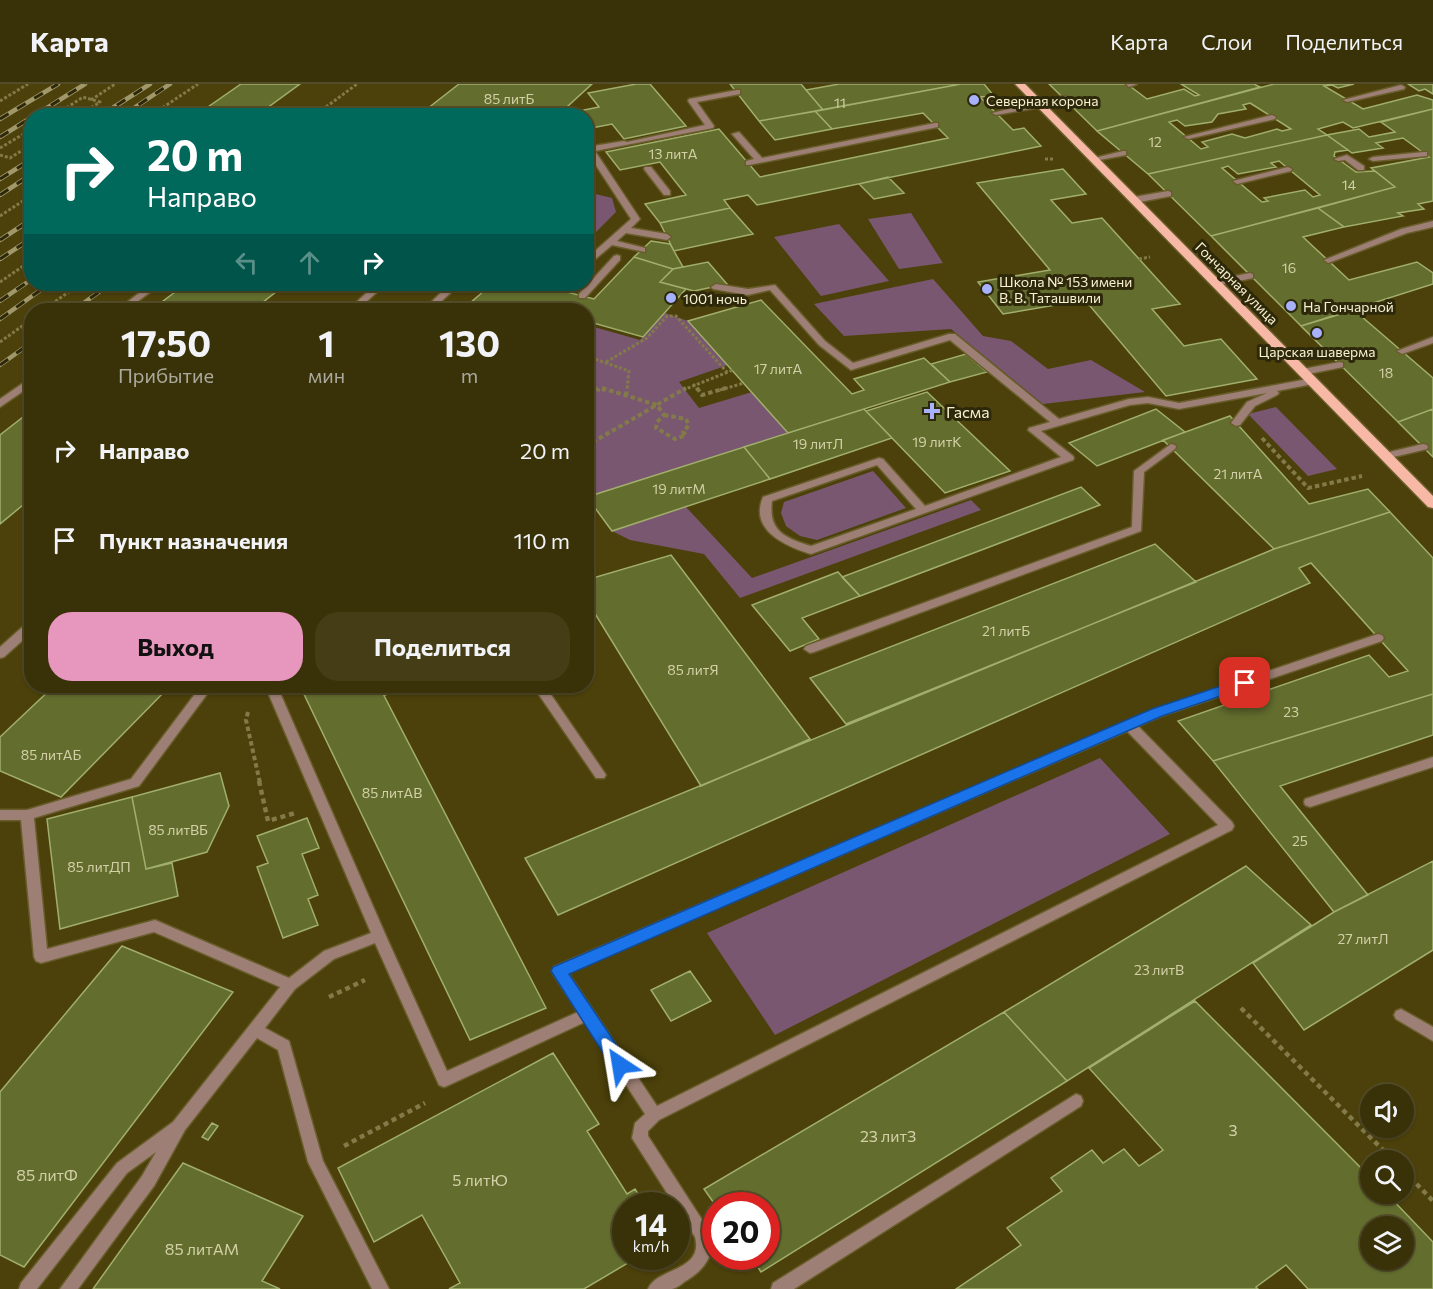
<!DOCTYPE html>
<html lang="ru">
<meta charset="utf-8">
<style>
:root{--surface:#393108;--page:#443d16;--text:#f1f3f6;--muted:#aba99c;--line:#534c29;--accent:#e797bd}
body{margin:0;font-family:Commissioner,sans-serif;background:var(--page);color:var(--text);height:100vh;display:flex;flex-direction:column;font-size:22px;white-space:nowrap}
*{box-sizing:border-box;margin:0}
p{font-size:20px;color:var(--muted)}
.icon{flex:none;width:33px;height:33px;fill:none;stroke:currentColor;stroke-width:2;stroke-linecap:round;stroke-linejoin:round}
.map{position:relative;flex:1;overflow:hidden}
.details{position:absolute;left:24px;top:219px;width:570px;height:390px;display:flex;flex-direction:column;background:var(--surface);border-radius:24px;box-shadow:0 2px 4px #0004,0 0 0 2px var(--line)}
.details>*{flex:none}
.top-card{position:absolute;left:24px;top:24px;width:570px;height:183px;border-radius:24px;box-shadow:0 2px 4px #0004,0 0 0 2px var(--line);background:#00695c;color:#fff;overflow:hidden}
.fabs{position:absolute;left:1360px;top:1000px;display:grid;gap:12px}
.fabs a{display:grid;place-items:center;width:54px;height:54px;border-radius:50%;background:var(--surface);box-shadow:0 2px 4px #0004,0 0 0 2px var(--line);font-size:30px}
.speed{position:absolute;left:612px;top:1108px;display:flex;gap:12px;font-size:30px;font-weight:700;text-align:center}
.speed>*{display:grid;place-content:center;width:78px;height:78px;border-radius:50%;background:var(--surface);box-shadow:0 2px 4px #0004,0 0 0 2px var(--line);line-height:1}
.speed small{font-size:15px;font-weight:400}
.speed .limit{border:9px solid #d22;background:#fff;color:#111}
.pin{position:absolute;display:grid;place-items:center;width:51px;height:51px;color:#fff;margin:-26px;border-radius:12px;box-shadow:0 3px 9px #0006}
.me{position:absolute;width:66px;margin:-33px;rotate:327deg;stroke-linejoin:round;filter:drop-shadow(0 0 4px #0008)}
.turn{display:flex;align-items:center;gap:21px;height:126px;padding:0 24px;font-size:27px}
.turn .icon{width:78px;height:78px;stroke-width:2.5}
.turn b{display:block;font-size:42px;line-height:51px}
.lanes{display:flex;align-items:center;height:57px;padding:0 24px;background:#0003;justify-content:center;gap:30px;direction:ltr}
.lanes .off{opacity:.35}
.eta{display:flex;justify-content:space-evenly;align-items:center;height:102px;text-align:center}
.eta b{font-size:36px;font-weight:700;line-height:42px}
.action{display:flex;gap:12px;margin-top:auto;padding:12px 24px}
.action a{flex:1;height:69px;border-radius:24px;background:var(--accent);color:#111;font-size:24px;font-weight:700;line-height:69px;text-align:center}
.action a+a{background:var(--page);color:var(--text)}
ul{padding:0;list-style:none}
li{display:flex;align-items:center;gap:18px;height:90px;padding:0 24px}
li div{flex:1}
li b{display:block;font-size:22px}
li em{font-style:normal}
header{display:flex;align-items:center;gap:36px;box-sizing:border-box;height:84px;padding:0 30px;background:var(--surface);border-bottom:2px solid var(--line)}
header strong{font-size:28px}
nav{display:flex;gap:33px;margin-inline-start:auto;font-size:21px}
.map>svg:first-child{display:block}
.green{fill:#7a5770}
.building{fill:#636e2e;stroke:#a1ae6c;stroke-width:1.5;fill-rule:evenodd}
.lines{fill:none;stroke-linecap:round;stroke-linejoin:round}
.lane-casing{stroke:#685d2a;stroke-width:3}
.primary-casing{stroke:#685d2a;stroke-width:3}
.path-far2{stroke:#837a4a;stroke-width:3;stroke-dasharray:3 2;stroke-linecap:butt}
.path-far1{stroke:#837a4a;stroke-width:4;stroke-dasharray:4.5 3;stroke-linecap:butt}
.path{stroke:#837a4a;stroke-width:4.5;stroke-dasharray:5 4;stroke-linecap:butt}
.lane{fill:#9d7f75;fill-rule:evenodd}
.primary{fill:#f7b9a6;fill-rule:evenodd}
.rail-casing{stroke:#a0976a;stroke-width:4.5}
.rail{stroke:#2e280b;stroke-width:3;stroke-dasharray:10;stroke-linecap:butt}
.route{fill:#1a73e8;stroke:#114b97;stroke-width:1.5}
.poi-dot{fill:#a7b1fc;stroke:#2e280b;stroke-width:2}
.labels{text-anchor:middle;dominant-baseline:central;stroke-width:6;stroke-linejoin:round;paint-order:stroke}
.number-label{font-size:14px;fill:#d3d0a7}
.far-poi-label{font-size:14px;fill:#f8f1cf;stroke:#2e280b;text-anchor:start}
.far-street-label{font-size:14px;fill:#f8f1cf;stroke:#2e280b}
.poi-label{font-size:16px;fill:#f8f1cf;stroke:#2e280b;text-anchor:start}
.near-number-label{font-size:16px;fill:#d3d0a7}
</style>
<header>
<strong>Карта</strong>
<nav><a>Карта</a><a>Слои</a><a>Поделиться</a></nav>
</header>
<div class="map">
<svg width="1433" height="1205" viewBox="0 0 1433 1205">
<rect width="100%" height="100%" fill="#4c410a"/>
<!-- green -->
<path class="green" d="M587,108l25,6 4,14 -29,29z
M911,129l32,50 -44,6 -31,-50z
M839,140l50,57 -68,15 -47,-59z
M933,195l50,57 28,5 37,28 43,-9 54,32 -102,12 -92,-75 -107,7 -30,-32z
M665,229l23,8 40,44 -49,17 20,26 53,-16 36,41 -201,64v-172l53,15z
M1276,323l61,62 -29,7 -60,-62z
M873,387l33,37 -89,32 -17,-4 -14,-10 -5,-13 3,-11z
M971,416l10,10 -241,88 -36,-44 -74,-14 -18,-9 74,-24 66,71z
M1100,674l70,76 -395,201 -68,-102z"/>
<!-- building -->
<path class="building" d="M241,0h59l-44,32h-61z
M459,0h133l-35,32h-139z
M636,0h14l36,42 -62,13 -12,-15 -26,5v-13h-15l-2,-3 30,-6 -11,-14z
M730,0h71l22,26 -64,11z
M839,0h122l-138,26 -17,-20z
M961,0h23l10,12 -14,1 33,33 11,-2 17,18 -284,59 -9,-10 -24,5 6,8 -70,15 -15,-19 41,-9 -26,-33 -40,8 -14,-18 113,-23 41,48 188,-39 -25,-25 -91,16 -17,-18z
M1049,0h78l20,15 37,-10 11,7 4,-1 -18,-11h73l6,3 -163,44z
M1274,0h80l-16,4 -6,-3 -8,1 39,23 54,-14 16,5v9l-80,19 -10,-6 -25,7 9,6 -179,39 -51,-43zM1250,19l41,26 -9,2 -5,-2 -32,9 -13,-4 -30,8 6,5 -7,2 -32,-27 8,-2 8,6 27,-4 6,-8 28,-5 -3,-4z
M1408,0h25v10l-8,-5 -6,2z
M1433,25v92l-15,3 6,5 -26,4 5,3 -59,11 -26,-19 77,-21 -24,-19 58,-11 -26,-19 -27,5 7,5 -31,5 -25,-18 32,-6 10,8 26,-5 -14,-10z
M815,27l17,18 -57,11 -16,-19z
M1327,51l21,15 -13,2 -1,4 4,3 18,13 19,-1 20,16 -184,49 -63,-62zM1279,77l41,34 -7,2 -8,-7 -41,8 4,3 -6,1 -40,-34 6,-2 10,8 38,-7 -5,-4z
M1063,85l23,25 -35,6 21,23 30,-5 76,84 2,2 -28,5 32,37 37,-7 36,40 -91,17 -81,-96 -82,14 -25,-32 72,-12 -73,-87z
M888,93l16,16 -30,6 -15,-15z
M730,124l23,26 -79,17 -14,-28z
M1318,124l26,19 -41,10 46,43 68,-18 16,11v11l-132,42 -90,-90z
M651,157l19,3 13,23 -10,2 -39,-12z
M634,173l39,12 -13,13 26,7 -43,48 -57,-16v-11h-124l30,-26h44l58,15z
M708,178l19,22 -33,7 -34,-9 13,-13z
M186,200h100l-33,26h-102z
M761,216l91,94 12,-4 -10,-11 70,-21 26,24 -162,51 -100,-112z
M1354,226l79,68v31l-35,13 -97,-96z
M966,270l21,18 -37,10 -19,-18z
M927,308l39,37 44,42 -65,22 -79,-82z
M864,325l28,29 -122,41 -26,-32z
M1156,325l29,23 -88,34 -28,-23z
M1433,325v48l-35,-35z
M32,326v91l-3,-1 -29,24v-89z
M1230,332l79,88 59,-15 22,23 -116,37 -111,-109z
M744,363l26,32 -158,52 -25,-34z
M1081,403l19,18 -240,91 -18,-19z
M1390,428l43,46v136l-220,67 -35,-40 191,-66 20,22 19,-6 -97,-108 -12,5 11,15 -752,332 -33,-57 749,-309z
M1155,460l41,38 -350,142 -36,-46z
M671,471l139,184 -109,47 -115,-187v-19z
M838,488l22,24 -58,22 17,21 -29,12 -38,-46z
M54,602h116l-109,111 -61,-26v-34z
M309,602h70l167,322 -76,32 -169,-352z
M379,602h30l-24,9z
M1433,610v41l-153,51 88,109 -34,17 -121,-151z
M220,689l9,33 -22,46 -61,17 -14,-72z
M132,713l14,72 26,-6 6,33 -118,33 -13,-110z
M307,734l12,30 -17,6 16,41 -10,4 10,26 -35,13 -26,-71 11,-4 -11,-27z
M1433,777v89l-129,80 -51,-67 81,-51z
M1246,782l65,59 -244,156 -63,-69z
M122,862l111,46 -209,275 -24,-12v-163z
M690,887l21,30 -40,20 -20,-31z
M1195,917l176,177v16h16l46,48v47h-125l-22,-24 -30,22 2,2h-302l65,-44 -14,-17 55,-37 -11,-13 41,-28 11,13 21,-14 15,17 24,-16 -74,-82zM1371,1143h33v33h-33z
M1004,928l63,69 -306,191 -10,-15h15v-51h-50l-12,-17z
M553,969l46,71 -12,7 40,63 8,-5 11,17h-20v51h12l-54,32h-135l11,-6 -38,-68 -48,27 -36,-74z
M212,1039l6,3 -10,14 -6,-3z
M183,1079l120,53 -41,65 18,8h-187z"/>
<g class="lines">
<!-- lane casing -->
<g class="lane-casing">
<path id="lane" d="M1126,0h11l-8,3z
M1401,1l4,2 -1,2 -57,13 -4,-2z
M737,6h3v4l-43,8 17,24 -1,2 -118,23 45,68 -9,9 36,6 4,3 -4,3 -41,-7 -9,8 28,7v4l-33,-7 -26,22v-8l45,-40 -45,-69 1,-3 37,-6 3,1 78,-17 -17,-24 1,-2z
M1064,12h3v4l-23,4 -3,3 -45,8 -4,-2z
M1272,31l4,2 -1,2 -87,20 -4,-2z
M935,39h3v4l-189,38h-3v-4l8,-2 -22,-25 7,-2 23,26z
M1123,67h3v4l-32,6 -4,-2z
M1424,68h3v4l-54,5 -4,-2 4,-2z
M1347,71l17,11v4h-6l-13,-10 -7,1 -4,-2z
M645,83h6l19,24v4h-6l-20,-26z
M1288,83l4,2 -1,2 -54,13 -4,-3z
M1168,107l3,1v4l-37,7 -4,-3 4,-3z
M1433,137v6l-26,6 -76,29 -3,1 -4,-3 77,-31z
M617,171l3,1v4l-35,38h-6v-4l35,-38z
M1250,189l3,1v4l-38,8 -5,-3 5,-3z
M151,200h10l-35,26h-9z
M376,200h10l-29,26h-9z
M450,200h10l-28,26h-9z
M716,200l32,5 27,-4 50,56 28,22 96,-29h6l104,85 70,-20 19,-2 31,6 134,-25 5,3 -5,3 -36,7 2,2 -2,2 -22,11 -15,19 -4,1 -5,-3 16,-21 20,-9 -88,16 -31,-6 -18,2 -89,26 32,25 1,2 -1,2 -262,94c-26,-8 -62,-24 -48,-57l116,-39 4,1 42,47 136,-49 -33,-27 1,-2 21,-6 -100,-82 -99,30 -32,-25 -49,-55 -22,5 -35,-6 -2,-2zM877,381l39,44 -105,37c-26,-8 -43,-15 -39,-45z
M1433,253v6l-31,11 -5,-3z
M1340,278l3,1v4l-40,8 -5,-3 5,-3z
M32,293v8l-32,22v-8z
M1171,360l4,1 1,2 -1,2 -31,23 -3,59 -327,121 -4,1 -6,-4 2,-3 326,-119 2,-56z
M1423,360l4,1 1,2 -1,2 -42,10 -5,-3 1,-2z
M586,465l6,1 2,3 -2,3 -6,1z
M32,537v11l-28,25 -4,1v-11l28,-25z
M1378,550l4,1 2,3 -2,3 -221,75 -23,10 94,96 2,4 -2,4 -573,290 -11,11v5l60,93c10,24 -3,41 -24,53 -3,3 -8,6 -12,7 -7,0 -17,0 -24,0 9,-22 56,-17 47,-52l-63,-99 3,-15 10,-9 -60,-92 -136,63 -5,2 -5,-2 -64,-142 -41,16 -39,30 -30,39 24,13 34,120 66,128h-17l-64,-127 -30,-112 -21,-12 -72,92 -31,56 -76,103h-18l82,-113 14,-24 -29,21 -90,116h-18l2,-6 96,-120 56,-41 107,-135 -126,-55 -113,31 -5,-2 -2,-4 -13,-137h-21v-10h27l104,-31 70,-93h12l-74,100 -105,32 13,131 108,-29 134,58 35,-27 47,-18 -102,-238 3,-9h12l-3,9 105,241 61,135 131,-59 -24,-37 -2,-4 2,-4 599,-257zM1127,647l91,94 -561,281 -89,-133z
M533,602h12l59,86 2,3 -2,3h-8z
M1433,673v10l-123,40 -5,-2 -1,-3 1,-3z
M1401,925l32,18v14l-37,-22 -2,-4 2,-4z
M1076,1010l5,2 2,5 -2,5 -287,183h-23l2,-6z"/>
</g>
<!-- primary casing -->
<g class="primary-casing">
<path id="primary" d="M1015,0h10l408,412v12l-5,-1z"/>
</g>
<!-- path-far2 -->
<path class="path-far2" d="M91,16l24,-16
M0,17l28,-17
M54,32l29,-19 17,5 -22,14
M150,32l48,-32
M314,32l43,-32
M0,64l32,-19
M0,71l10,3 22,-14
M1045,75h10
M0,132l32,-21
M1139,175l11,-2
M0,198l32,-22
M43,226l37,-26
M0,258l32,-23
M586,272l43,15 -2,19
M606,278l41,-24 20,-22h9l51,56
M693,300l5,6
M592,306h15
M683,306l50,-20
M720,306l24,-7"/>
<!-- path-far1 -->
<path class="path-far1" d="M602,304l55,17 7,10
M697,304l5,7 24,-7
M586,307l14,-3
M626,312l1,-8
M664,331l22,4 3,6 -6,7 3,3 -11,4 -19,-11 1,-6z
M1262,354l46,50 54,-12
M586,362l100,-58
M248,628l-2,8 14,63"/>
<!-- path -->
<path class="path" d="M259,697l9,40 27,-8
M329,913l36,-17
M1241,924l153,153
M344,1062l81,-43
M1404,1087l29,30"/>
<!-- lane -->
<use href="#lane" class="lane"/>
<!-- primary -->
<use href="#primary" class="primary"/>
<!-- rail casing -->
<g class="rail-casing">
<path id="rail" d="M34,32l51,-32
M100,32l50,-32
M122,32l48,-32
M0,35l58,-35
M0,53l32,-20
M0,95l32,-20
M0,111l32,-21
M0,156l32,-21
M0,175l32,-21
M0,217l32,-22
M74,226l36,-26
M0,235l49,-35
M0,281l32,-23"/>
</g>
<!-- rail -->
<use href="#rail" class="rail"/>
</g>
<!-- route -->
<path class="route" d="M1245,594l5,1v7l-88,30 -593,258 57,85 3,6 -3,5 -6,2 -6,-2 -63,-99 2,-4 599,-258z"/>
<!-- markers -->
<g class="poi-dot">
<circle cx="974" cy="16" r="6"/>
<circle cx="987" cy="205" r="6"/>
<circle cx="671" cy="214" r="6"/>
<circle cx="1291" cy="222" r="6"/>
<circle cx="1317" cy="249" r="6"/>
<path d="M929 318h6v6h6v6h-6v6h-6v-6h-6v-6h6z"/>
</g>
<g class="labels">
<!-- number labels -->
<g class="number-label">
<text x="509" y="14">85 литБ</text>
<text x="840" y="18">11</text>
<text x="1155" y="57">12</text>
<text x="673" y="69">13 литА</text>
<text x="1349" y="100">14</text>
<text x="1289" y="183">16</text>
<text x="778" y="284">17 литА</text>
<text x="1386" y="288">18</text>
<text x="937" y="357">19 литК</text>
<text x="818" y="359">19 литЛ</text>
<text x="1238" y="389">21 литА</text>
<text x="679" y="404">19 литМ</text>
<text x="1006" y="546">21 литБ</text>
<text x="693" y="585">85 литЯ</text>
<text x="1291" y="627">23</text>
<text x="51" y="670">85 литАБ</text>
<text x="392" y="708">85 литАВ</text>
<text x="178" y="745">85 литВБ</text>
<text x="1300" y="756">25</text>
<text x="99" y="782">85 литДП</text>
<text x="1363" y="854">27 литЛ</text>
<text x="1159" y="885">23 литВ</text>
</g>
<!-- far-poi labels -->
<g class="far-poi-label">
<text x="986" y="16">Северная корона</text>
<text x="999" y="197">Школа № 153 имени<tspan x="999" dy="16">В. В. Таташвили</tspan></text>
<text x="683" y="214">1001 ночь</text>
<text x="1303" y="222">На Гончарной</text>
<text x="1317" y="267" text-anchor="middle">Царская шаверма</text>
</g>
<!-- far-street labels -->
<g class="far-street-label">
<text transform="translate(1237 199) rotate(45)">Гончарная улица</text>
</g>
<!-- poi labels -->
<g class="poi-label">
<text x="946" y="327">Гасма</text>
</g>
<!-- near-number labels -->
<g class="near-number-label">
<text x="1233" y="1045">3</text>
<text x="888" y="1051">23 литЗ</text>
<text x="47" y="1090">85 литФ</text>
<text x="480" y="1095">5 литЮ</text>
<text x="202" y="1164">85 литАМ</text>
</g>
</g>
</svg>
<div class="fabs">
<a><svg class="icon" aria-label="sound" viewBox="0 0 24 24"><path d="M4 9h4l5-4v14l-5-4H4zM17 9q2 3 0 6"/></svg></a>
<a><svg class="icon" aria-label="search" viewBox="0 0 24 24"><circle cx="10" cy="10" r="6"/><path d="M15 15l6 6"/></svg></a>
<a><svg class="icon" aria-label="layers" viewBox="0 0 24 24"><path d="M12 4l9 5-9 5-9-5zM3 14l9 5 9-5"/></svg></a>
</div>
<div class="speed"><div>14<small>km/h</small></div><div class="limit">20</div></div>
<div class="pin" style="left:1245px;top:599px;background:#d93025"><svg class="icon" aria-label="arrive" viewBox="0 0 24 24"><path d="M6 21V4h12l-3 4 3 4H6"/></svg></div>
<svg class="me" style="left:620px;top:981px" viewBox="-20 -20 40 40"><path d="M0-17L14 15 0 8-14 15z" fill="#1a73e8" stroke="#fff" stroke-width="4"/></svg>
<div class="top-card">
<div class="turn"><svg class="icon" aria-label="right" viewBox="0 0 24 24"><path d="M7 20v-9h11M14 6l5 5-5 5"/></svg><div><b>20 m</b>Направо</div></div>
<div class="lanes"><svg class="icon off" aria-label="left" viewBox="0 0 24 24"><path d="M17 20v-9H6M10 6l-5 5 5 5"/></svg><svg class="icon off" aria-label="ahead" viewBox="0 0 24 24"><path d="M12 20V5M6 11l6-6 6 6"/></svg><svg class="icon" aria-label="right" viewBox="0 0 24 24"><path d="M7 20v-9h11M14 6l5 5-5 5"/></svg></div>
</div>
<section class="details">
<div class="eta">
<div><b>17:50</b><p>Прибытие</p></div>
<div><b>1</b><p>мин</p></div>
<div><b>130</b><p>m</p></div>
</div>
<ul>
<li><svg class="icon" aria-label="right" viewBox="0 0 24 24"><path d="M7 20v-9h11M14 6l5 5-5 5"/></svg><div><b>Направо</b></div><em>20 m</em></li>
<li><svg class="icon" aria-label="arrive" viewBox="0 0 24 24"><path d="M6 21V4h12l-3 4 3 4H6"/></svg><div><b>Пункт назначения</b></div><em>110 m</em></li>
</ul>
<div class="action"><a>Выход</a><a>Поделиться</a></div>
</section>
</div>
